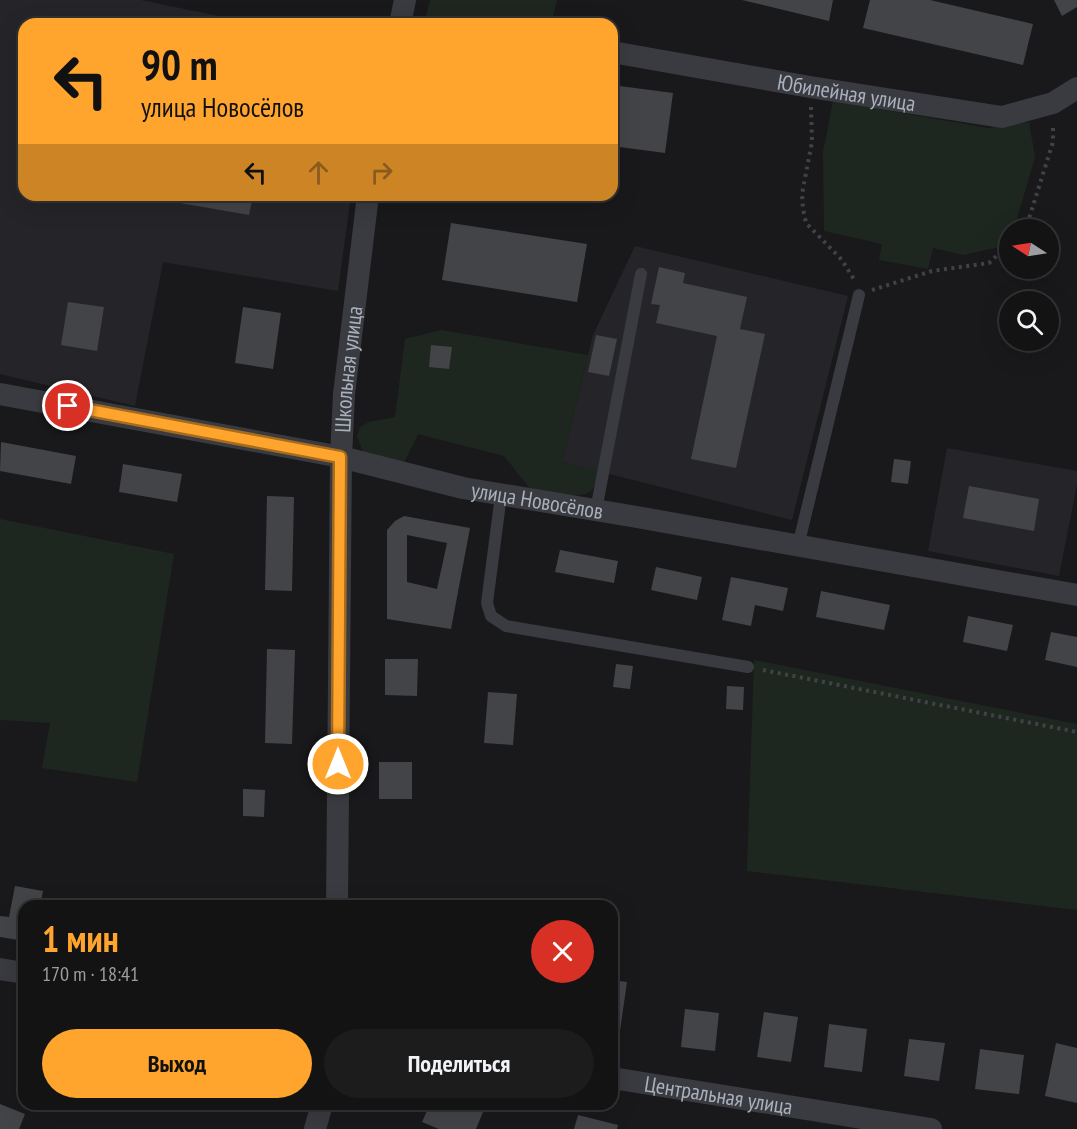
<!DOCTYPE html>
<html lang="ru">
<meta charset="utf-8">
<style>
:root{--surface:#131314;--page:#1c1c1d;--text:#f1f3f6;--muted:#9d9ea0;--line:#323234;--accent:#ffa52d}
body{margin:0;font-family:"PT Sans Narrow",sans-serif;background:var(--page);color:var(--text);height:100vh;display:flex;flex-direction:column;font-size:22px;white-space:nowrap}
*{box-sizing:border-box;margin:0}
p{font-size:20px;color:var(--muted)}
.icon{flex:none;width:33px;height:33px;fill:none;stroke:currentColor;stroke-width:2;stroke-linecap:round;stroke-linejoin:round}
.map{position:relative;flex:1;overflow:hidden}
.drawer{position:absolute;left:18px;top:900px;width:600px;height:210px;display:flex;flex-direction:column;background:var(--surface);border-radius:18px;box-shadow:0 6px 24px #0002,0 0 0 2px var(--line)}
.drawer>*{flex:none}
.banner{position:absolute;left:18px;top:18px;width:600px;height:183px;border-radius:18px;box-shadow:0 6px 24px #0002,0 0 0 2px var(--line);background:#ffa52d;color:#111;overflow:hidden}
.needle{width:39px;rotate:282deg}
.controls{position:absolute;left:999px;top:219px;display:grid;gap:12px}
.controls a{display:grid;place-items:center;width:60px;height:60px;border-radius:50%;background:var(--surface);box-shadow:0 6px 24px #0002,0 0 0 2px var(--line);font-size:30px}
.pin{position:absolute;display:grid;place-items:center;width:51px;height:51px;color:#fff;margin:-26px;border:3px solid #fff;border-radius:50%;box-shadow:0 2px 6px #0007}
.me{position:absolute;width:66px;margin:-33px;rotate:0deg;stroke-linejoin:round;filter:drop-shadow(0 0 4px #0008)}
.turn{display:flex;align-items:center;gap:21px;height:126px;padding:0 24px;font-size:27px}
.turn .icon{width:78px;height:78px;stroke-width:2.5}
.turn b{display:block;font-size:42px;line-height:51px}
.lanes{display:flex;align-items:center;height:57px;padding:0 24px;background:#0003;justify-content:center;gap:30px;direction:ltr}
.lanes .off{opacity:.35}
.round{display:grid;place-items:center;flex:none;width:63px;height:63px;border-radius:32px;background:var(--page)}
.head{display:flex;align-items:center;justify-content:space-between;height:102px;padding:0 24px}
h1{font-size:36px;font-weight:600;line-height:45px;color:var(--accent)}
.button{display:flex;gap:12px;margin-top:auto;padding:12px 24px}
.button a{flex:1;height:69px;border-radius:36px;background:var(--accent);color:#111;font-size:24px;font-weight:600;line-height:69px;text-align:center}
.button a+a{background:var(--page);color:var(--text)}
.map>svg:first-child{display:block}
.built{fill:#252529}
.green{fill:#1e271f}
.building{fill:#434448;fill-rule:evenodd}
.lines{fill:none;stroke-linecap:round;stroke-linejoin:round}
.path{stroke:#3f4348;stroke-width:4;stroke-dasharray:3 4.5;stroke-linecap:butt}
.service{stroke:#393b41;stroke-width:12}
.minor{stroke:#393b41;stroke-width:22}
.route-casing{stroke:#a66b1d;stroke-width:15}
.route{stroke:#ffa52d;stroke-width:10}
.labels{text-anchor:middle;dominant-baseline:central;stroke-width:6;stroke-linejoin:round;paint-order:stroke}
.street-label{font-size:22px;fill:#aab1bc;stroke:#141416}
</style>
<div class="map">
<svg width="1077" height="1129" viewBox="0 0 1077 1129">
<rect width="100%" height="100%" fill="#19191b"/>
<!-- built -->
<path class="built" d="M0,0h141l116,24h-233v171h327l-13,96 -175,-29 -28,144 -135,-32z
M635,246l213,50 -56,224 -230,-58 31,-127z
M947,448l130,23v13l-18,92 -131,-25z"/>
<!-- green -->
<path class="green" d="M430,0h127l-6,24h-127z
M833,101l155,27 41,-6 6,35 -18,62 -18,28 -36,8 -30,-7 -5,21 -49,-9 3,-16 -58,-13 -1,-79z
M441,330l147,25 -26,107 37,9c-2,6 -3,14 -7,19 -12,12 -47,1 -63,-2l-25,-32 -86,-22 -15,31 -39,-11 -7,-18 3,-9 9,-5 26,-5 10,-78z
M0,519l174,35 -37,228 -95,-14 8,-45 -50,-3z
M754,660l323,64v186l-330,-39z"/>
<!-- building -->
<path class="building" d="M742,0h91l-4,21z
M870,0h60l103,24 -10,41 -160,-37z
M1054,0h23v7l-15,9z
M612,85l61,8 -8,60 -53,-7z
M175,195h78l-4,20 -75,-13z
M451,223l136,21 -10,58 -135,-22z
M659,267l26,6 -2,10 64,14 -7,32 25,5 -29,134 -45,-9 26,-123 -61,-13 4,-18 -9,-1z
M68,302l36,5 -7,44 -36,-6z
M243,307l38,6 -8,56 -38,-6z
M596,335l21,4 -8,37 -21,-4z
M431,345l21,2 -3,22 -20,-2z
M1,442l75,14 -5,28 -71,-13z
M894,459l17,2 -3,23 -17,-2z
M123,464l59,10 -5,28 -58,-10z
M969,486l70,13 -5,32 -71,-13z
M267,496l27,1 -2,94 -27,-1z
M404,516l66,12 -19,101 -64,-10v-89l8,-9zM407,535l40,8 -10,46 -30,-7z
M560,550l58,11 -4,22 -59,-11z
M656,567l46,10 -5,23 -46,-10z
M731,577l57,11 -5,23 -28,-6 -4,21 -29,-6z
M821,591l69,14 -6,25 -68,-13z
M968,616l45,9 -6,26 -44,-9z
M1051,632l26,5v30l-32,-7z
M267,649l28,1 -3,94 -27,-1z
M385,659h33l-1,37 -32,-1z
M616,664l17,2 -3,23 -17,-2z
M727,686l17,1 -1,23 -17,-1z
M488,692l29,2 -4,51 -29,-2z
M379,762h33v37h-33z
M243,789l22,1 -1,27 -21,-1z
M15,886l28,5 -3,15h-16v35l-24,-4v-21l9,1z
M73,898l27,6v2h-29z
M137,900l30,5v1h-31z
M612,980l15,2 -7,49 -8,-1z
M685,1009l34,4 -4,38 -34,-4z
M764,1012l34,5 -7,45 -34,-5z
M829,1024l38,5 -5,43 -38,-5z
M909,1039l36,4 -6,38 -35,-5z
M1056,1043l21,5v55l-32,-7z
M980,1049l44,6 -5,39 -44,-5z
M0,1104l25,10 -6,15h-19z
M430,1104h34l19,8 -7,17h-37l-17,-7z
M578,1115l40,10 -1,4h-43z"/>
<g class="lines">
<!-- path -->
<path class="path" d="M811,107l1,35 -10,52 1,15 3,14 36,37 13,21
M1022,230l5,-5 26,-83v-17
M872,290l60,-19 57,-8 21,-20
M763,670l314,62"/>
<!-- service -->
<path class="service" d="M501,495l-14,108 4,13 15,10 242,41
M596,510l45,-236
M798,546l61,-251"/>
<!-- minor -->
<g class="minor">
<path d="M400,24l5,-24"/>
<path id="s1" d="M612,52l198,35 192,30 51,-14 24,-15"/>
<path id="s2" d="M0,394l341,63 122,31 168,28 446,79"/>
<path id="s3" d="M337,906l4,-449 3,-63 24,-199"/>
<path d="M0,969l24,4"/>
<path id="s4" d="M612,1078l319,51"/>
<path d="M315,1129l7,-25"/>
</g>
</g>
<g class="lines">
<!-- route casing -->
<g class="route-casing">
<path id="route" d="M68,406l272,51 -2,307"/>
</g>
<!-- route -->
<use href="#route" class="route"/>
</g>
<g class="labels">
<!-- street labels -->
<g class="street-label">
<text stroke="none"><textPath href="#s1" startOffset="238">Юбилейная улица</textPath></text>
<text stroke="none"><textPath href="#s3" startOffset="537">Школьная улица</textPath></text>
<text stroke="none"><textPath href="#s2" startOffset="548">улица Новосёлов</textPath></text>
<text stroke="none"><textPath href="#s4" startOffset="108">Центральная улица</textPath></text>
</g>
</g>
</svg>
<div class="controls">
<a><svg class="needle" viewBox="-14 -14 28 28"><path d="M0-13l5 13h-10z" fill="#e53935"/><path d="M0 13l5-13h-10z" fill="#9d9ea0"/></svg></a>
<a><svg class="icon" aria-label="search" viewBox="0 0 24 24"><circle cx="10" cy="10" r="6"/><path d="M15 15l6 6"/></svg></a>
</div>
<div class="pin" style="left:68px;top:406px;background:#d93025"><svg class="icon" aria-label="arrive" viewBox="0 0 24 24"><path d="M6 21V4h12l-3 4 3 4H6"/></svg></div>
<svg class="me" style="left:338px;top:764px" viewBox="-20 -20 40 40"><circle r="17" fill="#ffa52d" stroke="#fff" stroke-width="3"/><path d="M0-11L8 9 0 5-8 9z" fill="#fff"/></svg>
<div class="banner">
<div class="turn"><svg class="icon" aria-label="left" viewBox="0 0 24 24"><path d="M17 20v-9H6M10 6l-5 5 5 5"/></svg><div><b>90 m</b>улица Новосёлов</div></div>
<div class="lanes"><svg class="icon" aria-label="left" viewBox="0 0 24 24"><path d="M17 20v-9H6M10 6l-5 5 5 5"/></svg><svg class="icon off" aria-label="ahead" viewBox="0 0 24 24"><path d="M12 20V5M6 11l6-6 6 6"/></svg><svg class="icon off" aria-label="right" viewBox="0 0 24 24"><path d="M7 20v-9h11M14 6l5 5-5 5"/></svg></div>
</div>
<section class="drawer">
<div class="head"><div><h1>1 мин</h1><p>170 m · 18:41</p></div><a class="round" style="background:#d93025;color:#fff"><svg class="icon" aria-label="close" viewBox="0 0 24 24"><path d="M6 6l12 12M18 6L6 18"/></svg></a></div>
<div class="button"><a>Выход</a><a>Поделиться</a></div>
</section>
</div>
